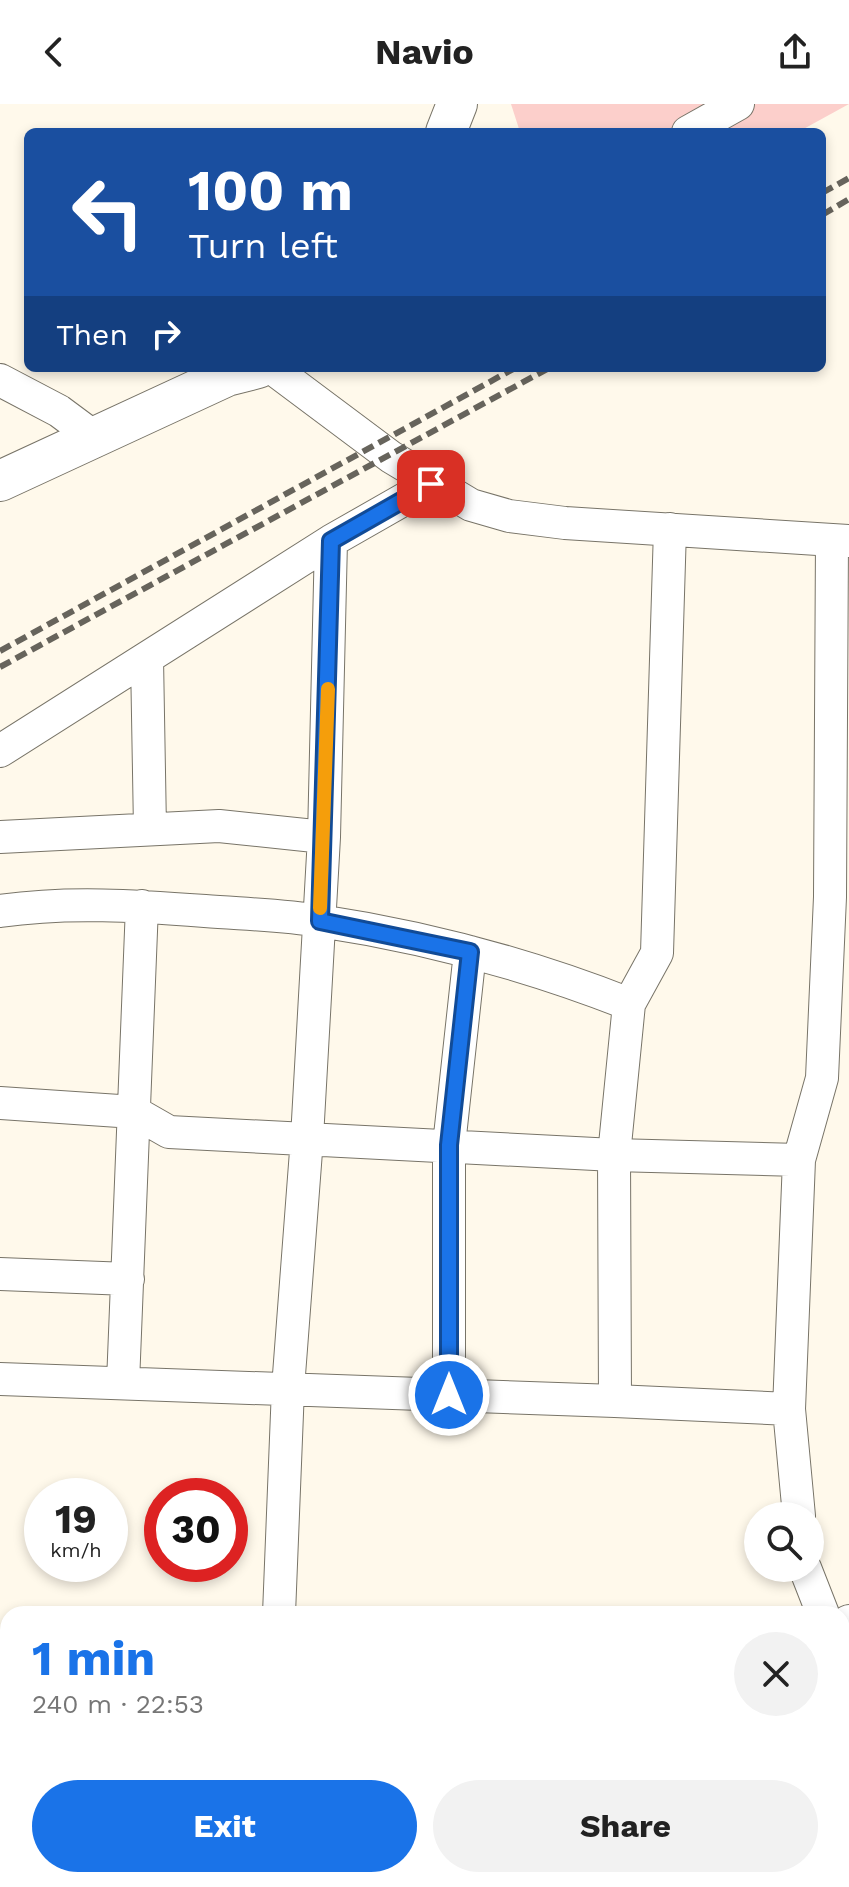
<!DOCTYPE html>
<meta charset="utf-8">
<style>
:root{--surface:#fff;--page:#f2f2f2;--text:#222;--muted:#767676;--accent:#1a73e8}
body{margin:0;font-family:"Work Sans",sans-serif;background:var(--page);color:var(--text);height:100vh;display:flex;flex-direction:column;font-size:30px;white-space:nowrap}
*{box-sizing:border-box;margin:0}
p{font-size:26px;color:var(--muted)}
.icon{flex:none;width:44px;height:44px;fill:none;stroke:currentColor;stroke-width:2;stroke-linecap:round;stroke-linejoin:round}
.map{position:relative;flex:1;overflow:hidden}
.sheet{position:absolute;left:0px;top:1502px;width:850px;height:282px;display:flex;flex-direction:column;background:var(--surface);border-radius:24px 24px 0 0;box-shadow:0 4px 12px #0003}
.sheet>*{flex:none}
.top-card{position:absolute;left:24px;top:24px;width:802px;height:244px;border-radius:12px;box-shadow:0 4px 12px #0003;background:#1a4fa0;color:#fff;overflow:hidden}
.tools{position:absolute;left:744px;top:1398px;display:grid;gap:16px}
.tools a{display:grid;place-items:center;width:80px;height:80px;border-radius:50%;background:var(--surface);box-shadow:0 4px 12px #0003;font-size:40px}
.speed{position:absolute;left:24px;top:1374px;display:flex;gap:16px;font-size:40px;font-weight:700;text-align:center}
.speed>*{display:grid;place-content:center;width:104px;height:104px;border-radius:50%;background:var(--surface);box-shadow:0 4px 12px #0003;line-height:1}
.speed small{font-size:20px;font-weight:400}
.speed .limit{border:12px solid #d22;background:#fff;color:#111}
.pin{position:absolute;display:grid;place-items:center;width:68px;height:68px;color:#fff;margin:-34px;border-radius:16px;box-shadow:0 4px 12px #0006}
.me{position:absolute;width:88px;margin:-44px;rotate:0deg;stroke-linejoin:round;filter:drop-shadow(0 0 6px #0008)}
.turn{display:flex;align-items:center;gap:28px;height:168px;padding:0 32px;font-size:36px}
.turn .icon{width:104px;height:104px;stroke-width:2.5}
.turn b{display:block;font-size:56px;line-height:68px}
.then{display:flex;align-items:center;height:76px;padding:0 32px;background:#0003;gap:16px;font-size:30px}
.round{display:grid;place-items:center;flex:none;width:84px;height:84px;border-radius:42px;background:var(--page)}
.head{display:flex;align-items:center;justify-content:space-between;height:136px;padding:0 32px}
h1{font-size:48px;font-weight:700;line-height:60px;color:var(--accent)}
.action{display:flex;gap:16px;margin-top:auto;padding:16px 32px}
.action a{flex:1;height:92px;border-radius:48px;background:var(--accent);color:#fff;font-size:32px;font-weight:700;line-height:92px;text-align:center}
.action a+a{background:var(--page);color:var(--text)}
header{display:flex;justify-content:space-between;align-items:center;height:104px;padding:0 32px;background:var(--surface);font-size:36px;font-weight:700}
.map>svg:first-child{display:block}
.green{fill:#fccfcb}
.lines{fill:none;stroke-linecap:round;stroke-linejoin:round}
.minor-casing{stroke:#787468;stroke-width:34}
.major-casing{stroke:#787468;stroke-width:42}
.path{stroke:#8c887f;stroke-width:5;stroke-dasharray:4 6;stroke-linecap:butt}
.minor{stroke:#fff;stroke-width:32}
.major{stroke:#fff;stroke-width:40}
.rail{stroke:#67645c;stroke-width:6;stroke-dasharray:12 6;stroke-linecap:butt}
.route-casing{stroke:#114b97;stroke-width:20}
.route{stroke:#1a73e8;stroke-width:14}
.slow{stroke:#f59e0b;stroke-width:14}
</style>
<header><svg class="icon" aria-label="back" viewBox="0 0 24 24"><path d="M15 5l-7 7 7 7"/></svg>Navio<svg class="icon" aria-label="share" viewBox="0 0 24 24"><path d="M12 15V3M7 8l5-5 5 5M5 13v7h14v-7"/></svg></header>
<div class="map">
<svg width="849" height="1783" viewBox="0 0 849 1783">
<rect width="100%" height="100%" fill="#fff9eb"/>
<!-- green -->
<path class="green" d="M511,0h338l-51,28h-278z"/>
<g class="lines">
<!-- minor casing -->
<g class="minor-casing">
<path id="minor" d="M688,28l50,-28
M272,264l119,89 80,48 38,11 56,7 284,18
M0,276l59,31 35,26
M147,554l3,171
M0,647l331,-210 100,-57
M0,733l219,-11 105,11
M0,807c68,-10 138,-5 205,0 38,3 78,4 115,10 106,16 210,44 309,83l-15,151 1,246 -615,-22
M629,900l28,-51 13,-424
M0,999l134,9 35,20 445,23 185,5
M0,1170l128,5
M123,1279l19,-477
M449,1291v-250l21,-193
M615,1297l174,8
M799,1412l-10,-107 10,-249 23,-82 8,-181 2,-357
M805,1464l18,46
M279,1510l9,-226 19,-250 17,-301 7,-296
M842,1521l7,-4
M0,1572l8,1
M842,1702l7,-5
M274,1783v-7
M430,1783l11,-7
M714,1783l11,-7"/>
</g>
<!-- major casing -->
<g class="major-casing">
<path id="major" d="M446,28l11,-28
M0,377l227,-105 31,-8"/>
</g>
<!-- path -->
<path class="path" d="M0,1684l8,1"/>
<!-- minor -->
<use href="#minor" class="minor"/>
<!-- major -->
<use href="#major" class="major"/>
<!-- rail -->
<path class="rail" d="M822,89l27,-15
M822,111l27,-16
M0,547l515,-283
M0,563l549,-299"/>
</g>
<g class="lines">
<!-- route casing -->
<g class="route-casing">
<path id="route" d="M431,380l-100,57 -11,380 150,31 -21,193v250"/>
</g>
<!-- route -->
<use href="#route" class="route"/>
<!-- slow -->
<path class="slow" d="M320,804l8,-219"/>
</g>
</svg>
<div class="tools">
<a><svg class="icon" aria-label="search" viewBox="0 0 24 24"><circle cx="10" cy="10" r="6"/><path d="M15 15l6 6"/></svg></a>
</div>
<div class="speed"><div>19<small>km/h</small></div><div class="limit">30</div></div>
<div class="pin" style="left:431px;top:380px;background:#d93025"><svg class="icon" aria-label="arrive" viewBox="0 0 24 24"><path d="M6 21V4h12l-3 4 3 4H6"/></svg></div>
<svg class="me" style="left:449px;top:1291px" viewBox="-20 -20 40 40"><circle r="17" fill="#1a73e8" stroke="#fff" stroke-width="3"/><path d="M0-11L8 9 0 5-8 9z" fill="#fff"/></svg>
<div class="top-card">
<div class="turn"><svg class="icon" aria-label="left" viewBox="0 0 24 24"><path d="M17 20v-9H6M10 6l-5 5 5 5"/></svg><div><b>100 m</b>Turn left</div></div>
<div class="then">Then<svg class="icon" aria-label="right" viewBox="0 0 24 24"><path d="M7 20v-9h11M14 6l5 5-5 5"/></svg></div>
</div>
<section class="sheet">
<div class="head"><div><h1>1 min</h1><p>240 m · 22:53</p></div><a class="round"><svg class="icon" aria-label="close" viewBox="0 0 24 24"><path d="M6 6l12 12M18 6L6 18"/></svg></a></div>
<div class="action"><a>Exit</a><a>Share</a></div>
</section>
</div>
